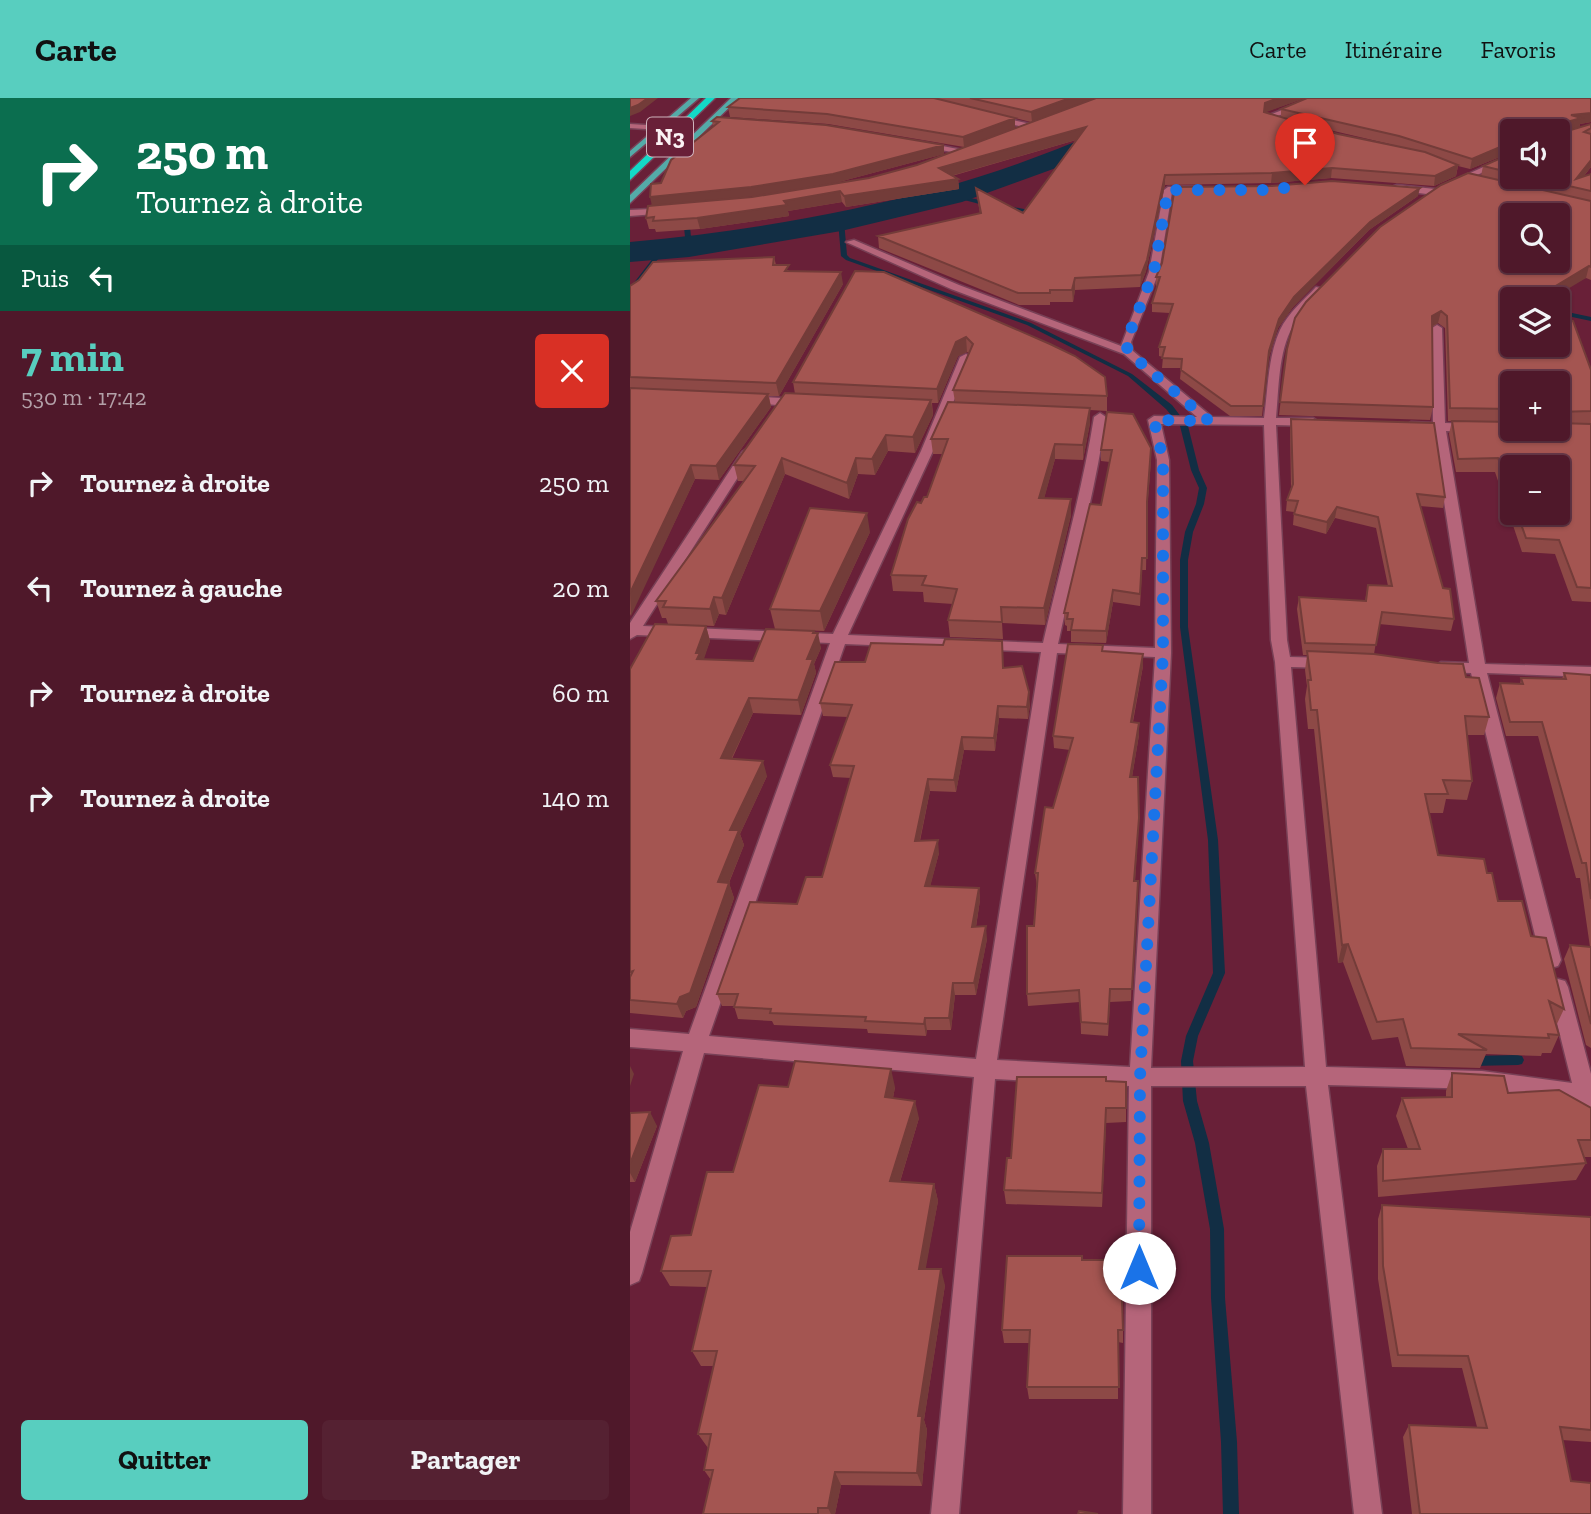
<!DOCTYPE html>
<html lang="fr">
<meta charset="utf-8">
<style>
:root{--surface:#4f182a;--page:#552132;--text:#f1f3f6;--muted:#b3a0a8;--line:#663747;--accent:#58cebf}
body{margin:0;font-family:"Zilla Slab",serif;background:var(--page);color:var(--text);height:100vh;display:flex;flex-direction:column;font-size:26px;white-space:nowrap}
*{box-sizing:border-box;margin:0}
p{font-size:23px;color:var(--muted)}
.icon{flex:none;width:38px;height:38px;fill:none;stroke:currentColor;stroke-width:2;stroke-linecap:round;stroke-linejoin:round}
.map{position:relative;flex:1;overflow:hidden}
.panel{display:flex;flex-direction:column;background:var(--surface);width:630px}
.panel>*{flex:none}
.banner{background:#0b6e4f;color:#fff;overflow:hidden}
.fabs{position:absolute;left:870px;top:21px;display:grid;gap:14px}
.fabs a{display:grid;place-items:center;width:70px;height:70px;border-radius:7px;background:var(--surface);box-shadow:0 2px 5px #0004,0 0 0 2px var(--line);font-size:35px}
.pin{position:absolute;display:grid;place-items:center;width:60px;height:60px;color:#fff;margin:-72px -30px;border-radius:50% 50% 50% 0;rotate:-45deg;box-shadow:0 0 7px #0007}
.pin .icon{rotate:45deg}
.me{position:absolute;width:77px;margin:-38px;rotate:0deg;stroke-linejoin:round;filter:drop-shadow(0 0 5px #0008)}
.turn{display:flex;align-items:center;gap:24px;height:147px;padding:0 21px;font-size:32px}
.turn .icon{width:91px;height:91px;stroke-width:2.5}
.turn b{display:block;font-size:49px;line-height:60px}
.then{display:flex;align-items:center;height:66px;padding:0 21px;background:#0003;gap:14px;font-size:26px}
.round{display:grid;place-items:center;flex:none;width:74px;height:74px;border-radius:7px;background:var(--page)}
.overview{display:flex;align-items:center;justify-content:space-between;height:119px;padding:0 21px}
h1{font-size:42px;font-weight:700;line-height:52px;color:var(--accent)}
.action{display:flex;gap:14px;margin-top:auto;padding:14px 21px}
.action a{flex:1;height:80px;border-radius:7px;background:var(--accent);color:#111;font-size:28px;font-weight:700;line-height:80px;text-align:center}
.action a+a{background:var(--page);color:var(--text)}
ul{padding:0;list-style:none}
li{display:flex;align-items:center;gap:21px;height:105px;padding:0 21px}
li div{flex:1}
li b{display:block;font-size:26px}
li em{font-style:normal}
header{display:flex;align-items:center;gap:42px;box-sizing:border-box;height:98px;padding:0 35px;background:var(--accent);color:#111}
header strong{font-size:33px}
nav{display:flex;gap:38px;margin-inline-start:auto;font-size:24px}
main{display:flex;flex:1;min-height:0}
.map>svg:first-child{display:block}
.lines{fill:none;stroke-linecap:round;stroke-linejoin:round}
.stream{fill:#122e44;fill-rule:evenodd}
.river{fill:#122e44;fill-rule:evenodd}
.minor-casing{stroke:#784056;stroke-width:3}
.major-casing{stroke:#784056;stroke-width:3}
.highway-casing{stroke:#784056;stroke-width:3}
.minor{fill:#b5657a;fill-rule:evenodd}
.major{fill:#54aba8;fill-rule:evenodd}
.highway{fill:#13d9c7;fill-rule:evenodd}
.wall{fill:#8d4946;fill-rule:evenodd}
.shaded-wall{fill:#733c39}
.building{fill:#a45551;stroke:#733c39;stroke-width:2;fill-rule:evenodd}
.route{stroke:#1a73e8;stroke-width:12;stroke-dasharray:0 21.6}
.labels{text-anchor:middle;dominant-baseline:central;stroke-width:7;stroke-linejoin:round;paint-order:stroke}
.shield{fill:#692038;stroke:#cfb3bc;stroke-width:2}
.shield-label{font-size:23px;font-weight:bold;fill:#fbf2f4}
</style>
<header>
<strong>Carte</strong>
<nav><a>Carte</a><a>Itinéraire</a><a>Favoris</a></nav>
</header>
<main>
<section class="panel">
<div class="banner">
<div class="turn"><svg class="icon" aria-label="right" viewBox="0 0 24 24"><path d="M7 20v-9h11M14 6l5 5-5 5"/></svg><div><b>250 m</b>Tournez à droite</div></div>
<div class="then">Puis<svg class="icon" aria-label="left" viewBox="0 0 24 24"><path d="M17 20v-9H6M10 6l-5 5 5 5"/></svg></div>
</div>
<div class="overview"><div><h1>7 min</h1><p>530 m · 17:42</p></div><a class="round" style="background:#d93025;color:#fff"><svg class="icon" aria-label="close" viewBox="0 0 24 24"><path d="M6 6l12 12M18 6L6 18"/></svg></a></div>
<ul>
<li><svg class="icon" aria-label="right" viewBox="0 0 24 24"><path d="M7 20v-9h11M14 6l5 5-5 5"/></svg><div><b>Tournez à droite</b></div><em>250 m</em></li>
<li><svg class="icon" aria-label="left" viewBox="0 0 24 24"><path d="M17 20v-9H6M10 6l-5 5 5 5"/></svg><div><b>Tournez à gauche</b></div><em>20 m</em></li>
<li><svg class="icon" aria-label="right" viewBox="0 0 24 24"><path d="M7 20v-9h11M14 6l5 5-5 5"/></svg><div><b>Tournez à droite</b></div><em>60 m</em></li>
<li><svg class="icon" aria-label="right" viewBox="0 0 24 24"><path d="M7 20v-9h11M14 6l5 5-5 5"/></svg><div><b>Tournez à droite</b></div><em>140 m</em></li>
</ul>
<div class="action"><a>Quitter</a><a>Partager</a></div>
</section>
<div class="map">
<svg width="961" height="1416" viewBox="0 0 961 1416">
<rect width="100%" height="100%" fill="#692038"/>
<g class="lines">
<!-- stream -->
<path class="stream" d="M321,95l40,10 49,9 -3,2 -46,-7 -42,-11z
M56,117l3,2 3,30 -3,2 -3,-2 -3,-30z
M211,121l3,2 3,34 3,3 181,65 101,51 40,31 16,21 11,44 8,18 -3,16 -11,28 -5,28v67l30,213 7,133 -27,63 -5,25 4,40 12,42 15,86 1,69 12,144 2,72h-16l-2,-72 -10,-144 -1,-69 -15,-86 -12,-42 -2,-40 5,-25 27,-63 -5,-133 -28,-213v-67l5,-28 11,-28 3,-16 -8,-18 -11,-44 -14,-17 -38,-33 -101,-51 -181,-65 -5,-4 -3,-35z
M30,151l5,1 -33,43 -2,1v-6z
M928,212l33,7v4l-33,-7z
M888,957l4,1 2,4 -2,4 -4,1 -47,1 -4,-1 -2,-4 2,-4 4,-1z"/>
<!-- river -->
<path class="river" d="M549,0h35l-4,6 -110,48 -138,50 -121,29 -152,26 -59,5v-20c104,-9 209,-27 310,-54 81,-21 162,-57 239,-90z"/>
<!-- minor casing -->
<g class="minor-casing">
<path id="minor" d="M683,0h11l-49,19 9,4v4l-20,-8z
M361,17l44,10 1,2 -4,2 -44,-10z
M0,26l31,2 4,2 -4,2 -31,-2z
M292,44l41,8 4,2 -4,2 -44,-8z
M882,56v5l-59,27 -7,-2z
M767,87l38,4 4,3 -4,3 -41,-5v-4z
M571,88v4l-3,1 -26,1 -13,80 -28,70 2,9 79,66 52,1c4,-29 4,-62 16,-88 8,-17 24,-30 36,-43l9,2c-11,13 -24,23 -32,37 -15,26 -14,63 -17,92h37l6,4 -6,4 -37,-1 11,215 3,17 39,1 8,5 -8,5 -38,-1 35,400 156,4 90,12 -24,-96 3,-6 7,-2 7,2 3,6 23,87v52l-8,-3 -6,-21 -95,-13 -154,-4 54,429h-28l-48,-428h-155v428h-28l6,-428 -134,-7 -36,435h-28l43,-437 -270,-24 -62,220 -3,8 -9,4v-53l53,-181 -53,-4v-18l59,5 141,-391 -193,-8 -7,4v-16l112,-171 6,-4 6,4 -111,174 190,8 88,-183 39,-94 6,-3 6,3 -39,94 -85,184 195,8c17,-75 39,-150 51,-226l6,-4 6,4c-11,76 -32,151 -48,227l97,4 2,-188 -9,-40 6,-4 43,1 -73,-63 -173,-65 -105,-47 8,-2 105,45 162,61 28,-74 15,-82 4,-3zM531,326l103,1 7,215 4,22 30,405 -154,1 20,-415 -2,-193zM215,546l196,8 -65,407 -267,-23zM427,555l98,4 -25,410 -133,-7z
M41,110v4l-3,1 -38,3v-6z
M807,227l5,3 3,95 67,2v4h6l-6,4 -66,-2 39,233 106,3v10l-104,-4 74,287 -3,6 -7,2 -7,-2 -3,-6 -70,-287 -30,-1 -8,-5 8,-5 28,1 -36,-233h-22l-6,-4 6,-4 22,1 -1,-95z
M115,298l56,3 6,4 -6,4 -60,-5v-4z"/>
</g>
<!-- major casing -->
<g class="major-casing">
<path id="major" d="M61,0h8l-69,59v-6z
M101,0h8l-109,105v-8z"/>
</g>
<!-- highway casing -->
<g class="highway-casing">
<path id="highway" d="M76,0h9l-85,82v-9z"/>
</g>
<!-- minor -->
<use href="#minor" class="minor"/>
<!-- major -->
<use href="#major" class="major"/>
<!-- highway -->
<use href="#highway" class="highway"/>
</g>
<!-- wall -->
<path class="wall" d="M110,0h565l-40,14 16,5v-8l310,-11v24l-11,2 -1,4 12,-4v43l-7,9 7,-2v106l-5,-2 -74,21 79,71v232l-19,-1 -17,-47 -33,-2 -27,-80h-39l-7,-38 3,-13h-4l-3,-93 -7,-5 -6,4 1,80 -3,13 -151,-5 8,-66 194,-173 2,-10 29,-13v24h46l-46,-46v21l-42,17 -12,-3 -2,10 -22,10 -103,-8 -60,5 -106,2 -19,86 -6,16 -65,3 -2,12h-23v3h-31l-140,-57 -1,-12 102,-22 -4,-26 47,25 53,-73 -124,36 6,3 1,10 -113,18 -4,-5 -54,9 1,5 -89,13 -44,3 -1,-3h-6l-3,-11 15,-35 52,-57 -1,-5 232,33 -109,29 -82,13 -84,8 83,-7 117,-19 48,-13 47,-18 -136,-23 -98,-7 -2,-10zM385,20l16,4 -16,6zM678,27l90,21 -60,-12zM882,285h46v46h-46zM882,369l46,46h-46z
M788,98l-49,34 -76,77 -15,21 -10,32 -6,56h-32l-50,-37 1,-11h-19l1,-11 -4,-1v-9l11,-34 -18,-1v-9l5,-17 -1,1v-10l6,-14z
M144,159l2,8 14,6 53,13 -64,112h-10l2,11 -52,73 -24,-1 -65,137v-330z
M225,173l252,125v15l-17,-1v13l-7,37 -28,-1 -11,39 27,17 -26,110 -43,-2 1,16 -53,-2 -2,-17 5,-16 -29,-2 -1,-10 -30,-1 -2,-16 30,-72 6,-6 16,-43h-10l-2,-15 24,-37 -2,-12 16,-37 -2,-1 -9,4 -20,47h-6l1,12 -18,38 -27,-2 -13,24 -17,-1 -9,25 -64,-25 -59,141 -7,-1 -5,12 -46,-2 -2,-6h-4l-6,-17 88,-120h-6l-4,-16 61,-71 -2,-12z
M477,314l44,48 -4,51 -1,59h-4l-2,36 -27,-4 -7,41 -35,-1v-11h-4v-5l-2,-1 -1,-12 37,-108 9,-43 -9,-1v-11z
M661,321l154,78 -2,11 -23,-2 23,82 11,31 -3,12 -72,-7 -5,30 92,23 23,40 -5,18h-17l5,46 -5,19 -21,-1 -3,14h-14l9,42 49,18 11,28 33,35 33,73 -8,17 3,9 -8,18h-9l-1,3 -55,-2 -6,14 -74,-2 -8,-29 -26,3 -29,-78 -5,1 -24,-234h-6l-3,-30 2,-13 -2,-16 2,-15h-4l-6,-46 2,-12 66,4 3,-16 20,1 -12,-58 -41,-10 -9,16 -33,-9 1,-13 -8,-1 1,-11 4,-12 -1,-58z
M240,434l-46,99 -49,-2 -5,-20z
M76,528l4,15 -7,18 50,2 61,-28 7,15 -7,16 2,9 -15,42 -48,-2 -21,46 35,17 -27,58 4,11 -15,38 5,15 -38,109 -10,4 -3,7 -53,-5v-344z
M473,553l40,15 -10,56 6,1v12l-7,42 7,41 -4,63 -4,120 -21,1 -2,34 -27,-2 -1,-32 -52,4 -1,-12 10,-108 -2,-13 35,-123 -16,-2 -1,-12z
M374,570l26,36 -2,15 -29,-1 -4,33 -31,-1 -8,42 -26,-1 -10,50 19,12 -9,33 49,2 1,12 -4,27 11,12 -11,56h-21l-4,35h-24l-1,6 -58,-3 -1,-4 -93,-4 -2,-4 -34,-2 -4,-13h-12l-5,-12 80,-90 25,-27 29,-99 -18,-1 -3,-12 18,-48 -25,-1 -3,-13z
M934,575l27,2v373l-5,-3 -22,-86 6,-14 20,2 -10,-69h-4l-38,-142h-32l-10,-38 4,-15 20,1 1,-6 41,1z
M822,975l56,20 83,15v49h-8l3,6 -10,17 -198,17 -1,-31 6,-17h25l-12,-33 6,-18 44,-1v-6z
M476,983l20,1v40l-20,1 -4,84 -96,-3 -2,-14 7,-32z
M158,989h107l-2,11 26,20 -19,64 34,2 4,17 -13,68 20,16 -21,135 3,10 -5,56 -81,-1 -6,29h-132l8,-34 -7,-10 4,-22 -10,-14 16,-68h-13l-9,-15 15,-64 -37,-1 -9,-15 30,-36 42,-63z
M0,1015l27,13 -22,56h-5z
M752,1107l209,12v225l-29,-2 9,41 20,33h-179l-9,-77 6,-12 68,2 -15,-59 -70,-1 -14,-88v-60z
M452,1162l28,12 13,58v13l-5,-1v57h-89l-2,-12 2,-44h-25l-2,-13z"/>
<!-- shaded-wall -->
<path class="shaded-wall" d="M18,0h10l-18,14 -10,4v-8z
M440,0h26l-64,24 -1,-10z
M648,0h27l-41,15 1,-10z
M961,15v9l-11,2 -1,4 -21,6 2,-10 11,-9z
M385,20v10l-51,19 -1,-10z
M456,29v10l-146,42 -1,-11z
M882,44v10l-42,17 2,-10z
M314,47v9l-109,29 -82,13 -101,10 -2,-9z
M961,62v7l-16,20 1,-8z
M828,67l-2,11 -22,10 1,-10z
M702,70l-1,10 -60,5 1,-10z
M535,77v10l-19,86 -6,16 1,-12z
M328,81l1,10 -113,18 -2,-11z
M790,90l-2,8 -49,34 -76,77 -15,21 -10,32 -6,56 7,-65 10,-32 15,-22 76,-75z
M210,93l2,11 -54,9 1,5 -89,13 -3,-11 87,-17z
M959,168l-3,12 -35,21h-17z
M211,174l2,12 -64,112 -3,-13z
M445,180v12l-2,12 -1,-12z
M811,213l-3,12 -9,5 3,-12z
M336,239l1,15 -9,4 -20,47 -1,-14 19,-47z
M138,296l3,13 -52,73 -3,-14z
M301,302l2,15 -18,38 -2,-16z
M460,310v15l-7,37v-15z
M256,337l2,16 -13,24 -3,-16z
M425,346v15l-15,55 -1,-16z
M152,360l3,16 -59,141 -4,-17z
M226,360l2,16 -9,25 -2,-16z
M61,367l4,14 -64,137 -1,-23z
M441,401v16l-26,110 -1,-17z
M707,409l-2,11 -9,16 1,-12z
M237,415l3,19 -46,99 -4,-20z
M483,492v12l-7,41v-12z
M84,499l5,17 -5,12 -4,-17z
M76,528l4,15 -7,21 -1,12 -6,-21z
M184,533l2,8 2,-6 3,15 -7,16 2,9 -15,42 -3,-15z
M513,556v12l-13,68 1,-12z
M399,594l1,12 -2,15 -1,-12z
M119,600l4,15 -28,59 -4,-14z
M368,608l1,12 -4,33 -1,-13z
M509,625v12l-9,54v-12z
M332,639l2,13 -8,42 -2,-12z
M133,663l4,15 -27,58 4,11 -21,52 -5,-15 12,-52z
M298,681l2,12 -13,62 -2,-12z
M308,742l1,13 -12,46 -2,-13z
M99,785l5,15 -38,109 -10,4 -3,7 -6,-14z
M349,790l1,12 -6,39 -2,-12z
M356,828l1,13 -11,56 -2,-12z
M718,846l-5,18 -5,1 4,-18z
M323,885l2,12 -4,35 -2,-12z
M295,920l2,12 -1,6 -2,-12z
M0,968l4,8 -4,12z
M261,971l4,18 -5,27 -5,-17z
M285,1003l4,17 -24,80 -5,-17z
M476,1010v15l-4,84v-14z
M20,1014l7,14 -22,56 -5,-9v-9z
M304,1086l4,17 -15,83 -4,-15z
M311,1171l4,16 -21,135 3,10 -5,56 -5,-13 1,-57z
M205,1374l6,13 -6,29h-4l-3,-6z"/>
<!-- building -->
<path class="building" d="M0,0h18l-10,7 -8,3z
M110,0h194l81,20 -52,19 -136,-23 -99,-7z
M340,0h100l-39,14z
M466,0h182l-13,5 -1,9 74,22 87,18 33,13 -23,11 -103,-8 -60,5 -107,2 -18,85 -6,15 -66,3 -3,12h-22v3h-32l-140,-57 103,-23 -5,-25 47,25 63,-86 -147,41 19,11 -114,17 -4,-5 -56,10 3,4 -90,13 -44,3 1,-4 -8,1 2,-12 104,-9 117,-19 48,-13z
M677,0h284v15l-20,2 10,3 -21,6 -2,7 3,2 30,-9v4l-7,4 7,2v26l-15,19 15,-5v17l-62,-14h29v-46h-46v11l-40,17 -73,-23 -118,-27z
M87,19l109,8 118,20 -111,29 -82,13 -101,10 1,-13 10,-1 10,-23 48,-38 -7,-1z
M882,55v20l-29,-7z
M838,75l123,28v66l-2,-1 -55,33h-22v46h46v-28l15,4 18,49v41l-33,1v-29h-46v26l-62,-1 -3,-92 -6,-5 -9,5 1,91 -153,-5 7,-53 8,-31 11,-16 74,-75 61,-42zM882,117h46v46h-46z
M702,83l88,7 -50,34 -76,75 -15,22 -10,32 -6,55h-32l-50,-36 1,-11 -20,-1 3,-11h-6l14,-43 -21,-1 8,-26h-4l6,-14 13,-76 97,-1z
M144,159l-1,8h16l-4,6 56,1 -65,111 -146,-6v-91l9,-6 14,-18z
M225,173l29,1 166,72 25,12 30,21 2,19 -154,-6 20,-46 -7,-7 -10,5 -19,47 -144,-7z
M0,290l138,6 -52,72 -25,-1 -61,128z
M155,295l146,7 -18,37 -27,-2 -14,24 -16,-1 -9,25 -65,-25 -60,140 -8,-1 -4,12 -47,-2 3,-6h-10l99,-135 -21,-1z
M318,304l142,6 -7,37 -28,-1 -16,54 32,1 -27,109 -43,-1 1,15 -54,-2 9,-31 -35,-4 4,-9 -35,-1 17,-56 9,-17 4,1 3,-6h3l21,-58h-17z
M477,314l26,2 18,34 -4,54v56h-5l-2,36 -27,-4 -7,41 -35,-1 2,-11h-6l1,-6h-4l26,-109 11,1 11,-55h-11z
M661,321l143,4 11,74 -28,-3 26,94 7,1 4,30 -72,-7 -6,33 -71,-2 -6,-46 67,4 2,-16 24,1 -14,-69 -41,-10 -10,15 -33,-8 4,-13 -11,-1 6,-16z
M822,323l60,1v7h46v-6l33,1v164l-14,-1 -18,-47 -33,-2 -9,-25h41v-46h-46v31l-14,-40 -40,1z
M180,410l57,5 -47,98 -50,-2z
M25,526l51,2 -10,27h4l-3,6 56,2 13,-32 48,2 -1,2h5l-11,26h6l-15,41 -49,-2 -28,60 42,3 -33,69h9l-21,52 11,1 -39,110 -10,4 -3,7 -47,-4v-23l3,-6 -3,1v-303z
M315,541l57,2 1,27 19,-2 7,26 -2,15 -29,-1 -4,32 -32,-1 -8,43 -26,-1 -13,62 23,-1 -13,46 54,2 -7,39 14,-1 -12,57h-21l-4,35h-24l-1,6 -59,-3 1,-4 -96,-4 1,-4 -37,-2 4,-13h-21l33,-92 47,2 9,-27h16l32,-111 -24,-1 22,-60 -32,-2 15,-41h30l6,-19 72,2z
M438,546l35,1 -1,6 41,3 -12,68 8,1 -9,54h8l1,41 -5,63h4l-6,108h-22l-2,35 -27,-2 -2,-32 -52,4v-68h7l4,-53h-3l10,-66 8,1 20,-70 -20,-2z
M677,553l67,3 64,9 25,1 3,13 13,1 10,39 -24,-1 7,65 -29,-1 5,14h-23l13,61 46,4 3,14h5l6,28h24l9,35 15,2 18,71 -15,-8 10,34 -11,-1 1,4 -91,-4 29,16 -76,-2 -8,-29 -26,3 -29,-78 -6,1 -25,-235h-6l-3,-30h3z
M934,575l27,2v224l-5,-36h-4l-40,-141h-32l-10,-39 23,1 -2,-6 45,1z
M940,847l21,2v77z
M165,963l96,8 -6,28 30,4 -25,80 44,3 -15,85h22l-23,147h4l-5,57 -82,-1 -7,36h-10v6h-115l10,-44h-9l7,-36h-13l19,-83h-25l19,-80h-50l10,-35 20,-1 16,-63h26l26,-87 29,2z
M822,975l52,3 4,17 51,-3 32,18v32h-13l8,23 -203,18v-32h37l-18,-51 50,-1z
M387,979h89v4l20,1v26h-20l-4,85 -98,-3 3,-32h4z
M20,1014l-20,52v-51z
M752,1107l209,12v213l-31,-3 11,54 20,2v31h-171l-11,-89 78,3 -19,-72 -70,-1 -15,-89z
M377,1158h75v4h27l1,12h11l2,58h-5l1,57h-92l3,-57h-28z
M449,1413l19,3h-20z"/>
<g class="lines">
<!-- route -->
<path class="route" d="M509,1170l1,-191 23,-424v-193l-9,-40 55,1 -81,-69 -2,-10 28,-71 14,-81h103l34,-5"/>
</g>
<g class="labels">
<!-- shield labels -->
<rect class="shield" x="17" y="19.5" width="46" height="39" rx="5"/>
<g class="shield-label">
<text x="40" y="39">N3</text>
</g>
</g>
</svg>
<div class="fabs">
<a><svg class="icon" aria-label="sound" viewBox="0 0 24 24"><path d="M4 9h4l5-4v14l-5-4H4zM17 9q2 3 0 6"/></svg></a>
<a><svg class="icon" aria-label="search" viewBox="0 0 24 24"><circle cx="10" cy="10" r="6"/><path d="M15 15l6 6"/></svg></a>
<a><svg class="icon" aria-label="layers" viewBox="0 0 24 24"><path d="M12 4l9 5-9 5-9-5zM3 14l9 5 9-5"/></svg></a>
<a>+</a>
<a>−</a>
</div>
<div class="pin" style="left:675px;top:87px;background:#d93025"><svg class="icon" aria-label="arrive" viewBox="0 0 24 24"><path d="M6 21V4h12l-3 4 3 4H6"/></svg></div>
<svg class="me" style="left:509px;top:1170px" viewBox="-20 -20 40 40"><circle r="19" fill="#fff"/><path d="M0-13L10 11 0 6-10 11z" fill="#1a73e8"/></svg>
</div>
</main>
